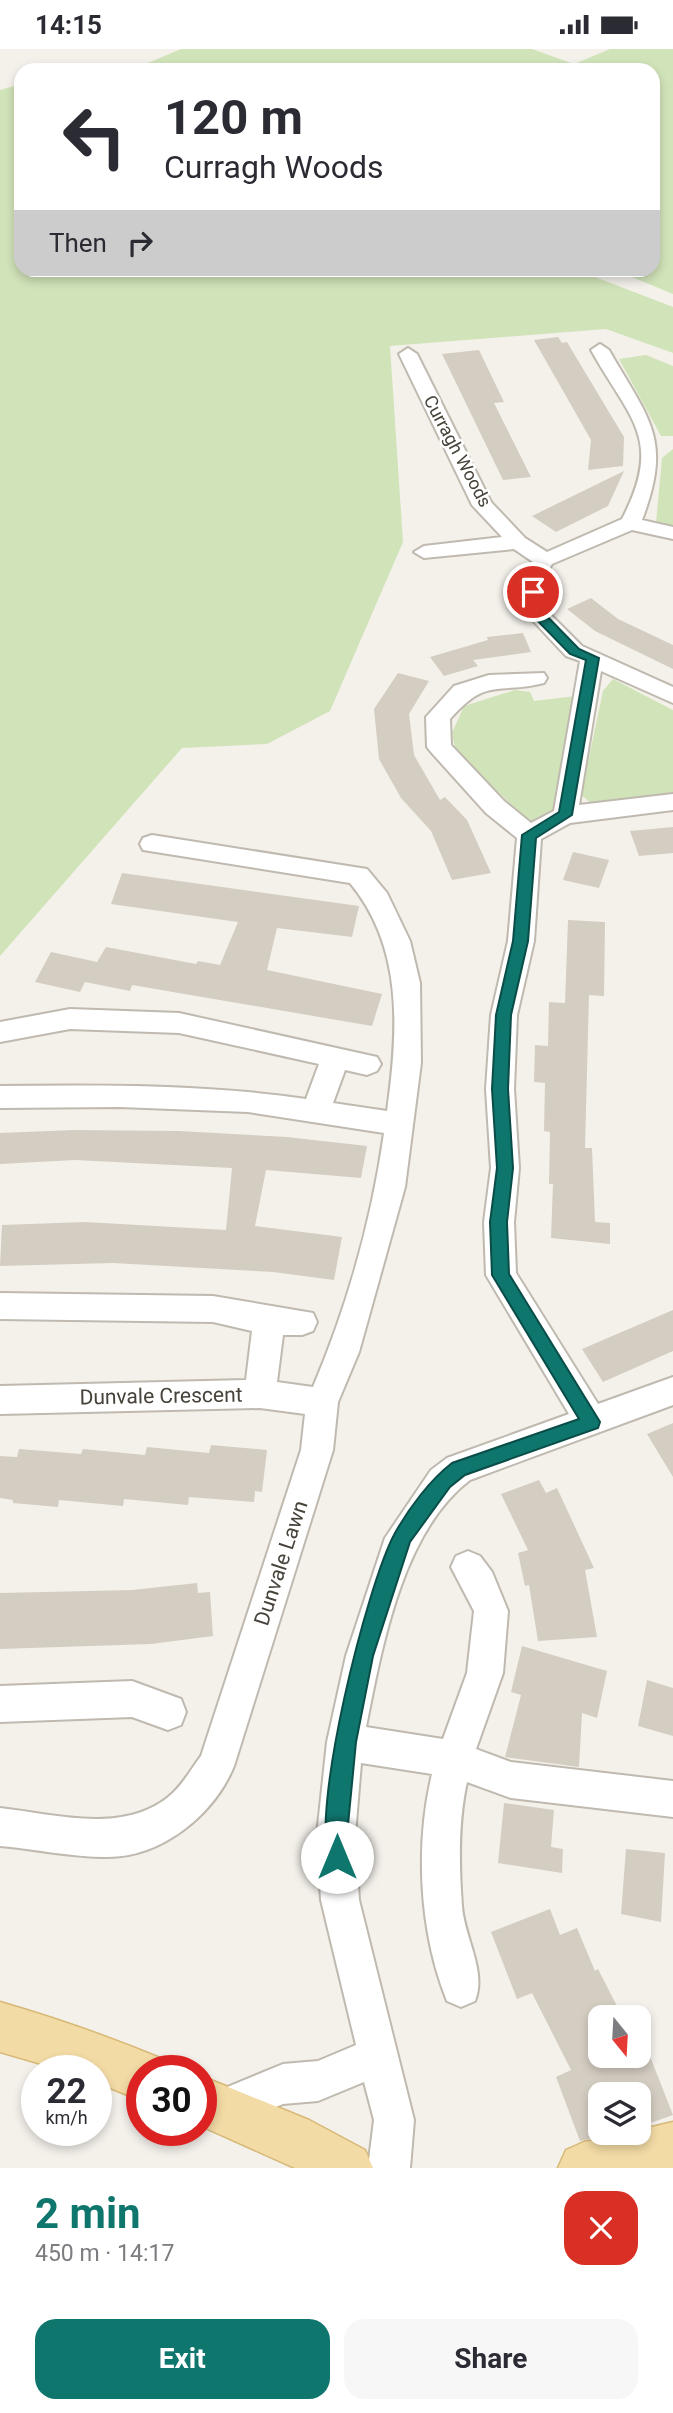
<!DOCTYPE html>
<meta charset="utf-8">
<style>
:root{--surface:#fff;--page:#f7f7f7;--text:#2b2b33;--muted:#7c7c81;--accent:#0f766e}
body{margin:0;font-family:Roboto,sans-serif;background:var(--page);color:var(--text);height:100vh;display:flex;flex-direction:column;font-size:26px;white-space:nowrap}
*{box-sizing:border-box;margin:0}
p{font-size:23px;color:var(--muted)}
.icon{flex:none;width:38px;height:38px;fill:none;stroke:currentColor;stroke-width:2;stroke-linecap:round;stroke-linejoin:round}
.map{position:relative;height:2119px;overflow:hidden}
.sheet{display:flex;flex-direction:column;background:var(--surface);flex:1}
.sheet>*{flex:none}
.guide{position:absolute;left:14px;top:14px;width:646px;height:214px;border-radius:21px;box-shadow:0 4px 10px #0003;background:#fff;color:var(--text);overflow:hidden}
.needle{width:46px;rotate:162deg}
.tools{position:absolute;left:588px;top:1956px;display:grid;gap:14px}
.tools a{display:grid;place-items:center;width:63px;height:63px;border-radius:14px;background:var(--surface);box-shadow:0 4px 10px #0003;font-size:35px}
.speed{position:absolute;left:21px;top:2006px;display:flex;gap:14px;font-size:35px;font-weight:700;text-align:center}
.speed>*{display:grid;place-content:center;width:91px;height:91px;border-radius:50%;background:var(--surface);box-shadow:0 4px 10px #0003;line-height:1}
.speed small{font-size:18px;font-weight:400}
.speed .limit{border:10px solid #d22;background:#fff;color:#111}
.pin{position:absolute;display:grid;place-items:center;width:60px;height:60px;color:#fff;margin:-30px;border:4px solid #fff;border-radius:50%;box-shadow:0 2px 7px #0007}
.me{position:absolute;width:77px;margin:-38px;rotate:0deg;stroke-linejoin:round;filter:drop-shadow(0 0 5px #0008)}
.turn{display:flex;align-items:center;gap:24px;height:147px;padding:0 35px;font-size:32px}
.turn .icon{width:91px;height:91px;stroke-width:2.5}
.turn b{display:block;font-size:49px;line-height:60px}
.then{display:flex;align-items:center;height:66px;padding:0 35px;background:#0003;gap:14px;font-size:26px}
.round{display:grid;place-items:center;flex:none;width:74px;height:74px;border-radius:21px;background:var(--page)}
.head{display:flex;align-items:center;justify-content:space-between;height:119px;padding:0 35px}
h1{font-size:42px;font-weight:700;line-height:52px;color:var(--accent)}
.primary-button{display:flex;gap:14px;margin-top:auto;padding:14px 35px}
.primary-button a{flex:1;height:80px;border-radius:21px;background:var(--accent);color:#fff;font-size:28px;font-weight:700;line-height:80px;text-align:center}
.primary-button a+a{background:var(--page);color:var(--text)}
.status{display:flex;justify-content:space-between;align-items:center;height:49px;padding:0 35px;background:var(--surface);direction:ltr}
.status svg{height:19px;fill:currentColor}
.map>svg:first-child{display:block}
.green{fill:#d1e3b9}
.building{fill:#d4cdc2}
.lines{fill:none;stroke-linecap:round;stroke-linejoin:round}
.minor-casing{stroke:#bfb9af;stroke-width:4}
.major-casing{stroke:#d7b876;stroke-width:3}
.minor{fill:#fff;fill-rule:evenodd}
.major{fill:#f3dba5;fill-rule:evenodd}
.route{fill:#0f766e;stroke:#0a4d48;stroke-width:2}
.labels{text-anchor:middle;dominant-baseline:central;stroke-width:5;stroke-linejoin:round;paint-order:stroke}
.far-street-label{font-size:18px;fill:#47423a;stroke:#fff}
.street-label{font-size:21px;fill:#47423a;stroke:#fff}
</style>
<div class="status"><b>14:15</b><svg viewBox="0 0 49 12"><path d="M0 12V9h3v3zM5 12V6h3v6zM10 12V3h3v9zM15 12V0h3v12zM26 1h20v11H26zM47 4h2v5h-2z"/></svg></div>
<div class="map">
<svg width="673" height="2119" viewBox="0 0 673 2119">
<rect width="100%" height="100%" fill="#f4f1eb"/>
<!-- green -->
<path class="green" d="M181,0h351l42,15 36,-15h63v245l-58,-24 38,-1v-199h-522z
M21,35v185l556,1 96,37v46l-67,-24 -216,17 13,196 -73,169 -63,33 -85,4 -182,208v-866z
M646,306l27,11v70h-12l-42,-77z
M673,400v78l-17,-4 6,-65z
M613,630l60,31v84l-82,9 -10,-8 22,-104z
M515,641l15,2 4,9 42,-5 -22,119 -25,6 -73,-68 -4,-20 12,-27z"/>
<!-- building -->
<path class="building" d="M558,288l4,6 5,-1 57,95 -1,29 -35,4 3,-30 -57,-100z
M479,301l25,52 -10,1 37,74 -28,3 -61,-126z
M624,422l-16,35 -52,26 -24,-16z
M591,549l27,21 55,26v24l-78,-38 -28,-22z
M523,584l8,19 -58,8 5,6 -34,10 -14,-19 58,-17 -1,-3z
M398,624l31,8 -20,33 5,41 26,45 5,-3 22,23 24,53 -39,7 -21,-49 -30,-33 -22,-39 -5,-50z
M673,778v26l-34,3 -9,-25z
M573,803l36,8 -10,28 -36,-8z
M122,824l237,33 -7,31 -75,-9 -10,42 115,24 -10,32 -240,-41 -2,6 -45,-9 -5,10 -45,-10 16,-30 46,10 9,-15 90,17 2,-3 22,4 18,-43 -127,-18z
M568,871l37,2 -1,74 -15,-1 -4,153h7l3,74 15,1v21l-59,-6 2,-54h-4l1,-52 -6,-1 1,-48 -11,-1 1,-37 13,1 1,-44 16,1z
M74,1081l105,1 108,6 80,9 -6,32 -95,-8 -11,56 87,11 -8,43 -61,-8 -160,-9 -113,3 2,-41 83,-3 141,8 6,-62 -157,-8 -75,4v-31z
M673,1261v41l-70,31 -21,-33z
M673,1374v54l-26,-43z
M211,1396l56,5 -5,42 -7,-1 -1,11 -65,-5 -1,8 -64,-6 -1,7 -64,-6 -1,7 -45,-4v-3l-13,-2v-42l17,1 2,-8 62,5 2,-5 62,6 2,-8 62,6z
M539,1431l7,13 11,-5 37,80 -9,2 12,67 -59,4 -9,-56 -4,1 -7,-33 10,-3 -27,-56z
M197,1534l1,10 12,-1 3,44 -62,8 -151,5v-56l132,-3z
M522,1597l85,25 -10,47 -15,-5 -3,54 -74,-10 16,-62 -10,-3z
M647,1631l26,8v48l-35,-10z
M504,1754l50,7 -3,37 12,2 -1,24 -64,-10z
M626,1800l39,4 -4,69 -40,-8z
M550,1860l10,26 17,-7 18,43 3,-2 25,49h-23v38h39v-13l5,-2 29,74 -34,12v-32h-39v38h21l-41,8 -24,-64 15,-7 -39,-77 -15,6 -26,-67z"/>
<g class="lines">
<!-- minor casing -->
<g class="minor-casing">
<path id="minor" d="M600,295l9,6c40,70 64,88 33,170l31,7v12l-41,-9 -80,34 -7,12 -2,31 39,39 91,41v16l-72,-32 -22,134 94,-11v16l-103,13 -29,16 -7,102 -17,74 -3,74 5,79 -5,54 2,51 82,131 75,-27v28l-203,75c-68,52 -88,167 -104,247l77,12 24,-66 7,-62 -23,-44 5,-11 12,-5 12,5 12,16 16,39 -5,62 -27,76 35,13 162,19v36l-162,-19 -44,-16c-9,40 -8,83 -5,124 2,31 25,65 13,95l-14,6 -14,-6c-28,-69 -32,-156 -15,-227l-71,-11 -6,72 4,65 55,220 -4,48h-42l6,-48 -10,-38 -46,19 -35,3 -61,25 -14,-6 -6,-14 6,-14 75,-31 35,-3 38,-16 -35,-145 -4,-65 10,-93 19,-86 39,-118 46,-68 16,-12 122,-44 -83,-139 -2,-53 7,-54 -5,-79 5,-74 17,-74 9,-103 -31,-25 -55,-61 -4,-5 -1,-30 28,-31 35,-11 55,-2 3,5 -3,5c-47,12 -56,-7 -94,36l1,26 53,56 27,22 23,-12 26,-150 -14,-5 -45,-48 2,-32 10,-14 -19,-13 -90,9 -10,-6 10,-6 78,-9 -30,-32 -73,-151 9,-6 9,6 74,148 34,36 22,14 75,-33c42,-81 8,-99 -31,-169z
M152,786l215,34 20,24 23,48 10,42 1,80 -16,124 -46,165 -21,50 -5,48 -99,316c-20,49 -73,92 -128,91 -35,0 -71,-8 -106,-11v-38c55,6 120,26 167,-10 14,-10 24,-29 34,-42l100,-306 4,-36 -45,-6 -260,6v-28l246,-6 6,-49 -39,-9 -213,-3v-26l213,3 100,17 4,9 -4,9 -11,4h-19l-6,47 36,5c34,-80 59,-169 71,-254l-136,-21 -128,-5 -120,1v-22c102,-1 205,-2 306,13l13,-35 -140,-31 -109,-4 -70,13v-20l70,-13 109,4 198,44 4,7 -4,7 -10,4 -22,-5 -12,33 54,8c11,-79 17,-163 -37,-228l-207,-33 -3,-6 3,-6z
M132,1632l49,18 5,13 -5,13 -13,5 -36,-13 -132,5v-36z"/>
</g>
<!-- major casing -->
<g class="major-casing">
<path id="major" d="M0,1953c55,16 107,34 160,56l5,12h-23v31l-46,-19v-12h-34l-62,-18z
M201,2027l108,44 56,30 8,18h-78l-94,-42z
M673,2073v46h-115l8,-18 18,-8 55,-9v-3z"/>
</g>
<!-- minor -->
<use href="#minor" class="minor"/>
<!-- major -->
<use href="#major" class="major"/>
</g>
<!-- route -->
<path class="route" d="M533,539l6,4 -1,15 41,42 20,9 -27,157 -36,23 -8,103 -17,74 -3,74 5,79 -6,54 2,52 91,148 -2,6 -133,47 -15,12 -40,55 -37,114 -17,86 -9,93 1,22 -3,7 -8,3 -7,-3c-21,-50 37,-280 65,-331 14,-25 35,-53 57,-70l127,-44 -87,-144 -2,-53 7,-54 -5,-79 4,-74 17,-74 9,-106 37,-23 27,-152 -16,-6 -42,-43 -1,-19z"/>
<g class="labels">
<!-- far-street labels -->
<g class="far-street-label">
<text transform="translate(458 402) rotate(62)">Curragh Woods</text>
</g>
<!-- street labels -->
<g class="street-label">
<text transform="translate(161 1347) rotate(-1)">Dunvale Crescent</text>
<text transform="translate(281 1514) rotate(-72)">Dunvale Lawn</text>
</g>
</g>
</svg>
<div class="tools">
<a><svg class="needle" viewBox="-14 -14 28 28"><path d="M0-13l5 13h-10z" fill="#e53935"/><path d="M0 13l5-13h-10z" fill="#7c7c81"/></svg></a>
<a><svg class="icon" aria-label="layers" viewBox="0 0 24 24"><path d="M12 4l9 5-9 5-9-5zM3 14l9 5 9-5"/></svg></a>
</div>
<div class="speed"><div>22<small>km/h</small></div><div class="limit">30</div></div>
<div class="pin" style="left:533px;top:543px;background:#d93025"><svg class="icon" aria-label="arrive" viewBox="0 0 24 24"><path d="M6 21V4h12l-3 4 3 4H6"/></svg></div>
<svg class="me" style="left:337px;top:1808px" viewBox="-20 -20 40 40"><circle r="19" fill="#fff"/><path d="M0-13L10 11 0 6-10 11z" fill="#0f766e"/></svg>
<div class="guide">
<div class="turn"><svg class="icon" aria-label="left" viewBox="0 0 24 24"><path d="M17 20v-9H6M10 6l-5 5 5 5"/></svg><div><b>120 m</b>Curragh Woods</div></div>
<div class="then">Then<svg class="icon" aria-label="right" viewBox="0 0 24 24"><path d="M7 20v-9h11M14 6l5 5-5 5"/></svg></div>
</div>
</div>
<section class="sheet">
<div class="head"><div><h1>2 min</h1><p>450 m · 14:17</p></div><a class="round" style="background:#d93025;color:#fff"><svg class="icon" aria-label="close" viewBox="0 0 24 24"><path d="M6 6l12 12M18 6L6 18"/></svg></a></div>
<div class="primary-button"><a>Exit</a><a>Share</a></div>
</section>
